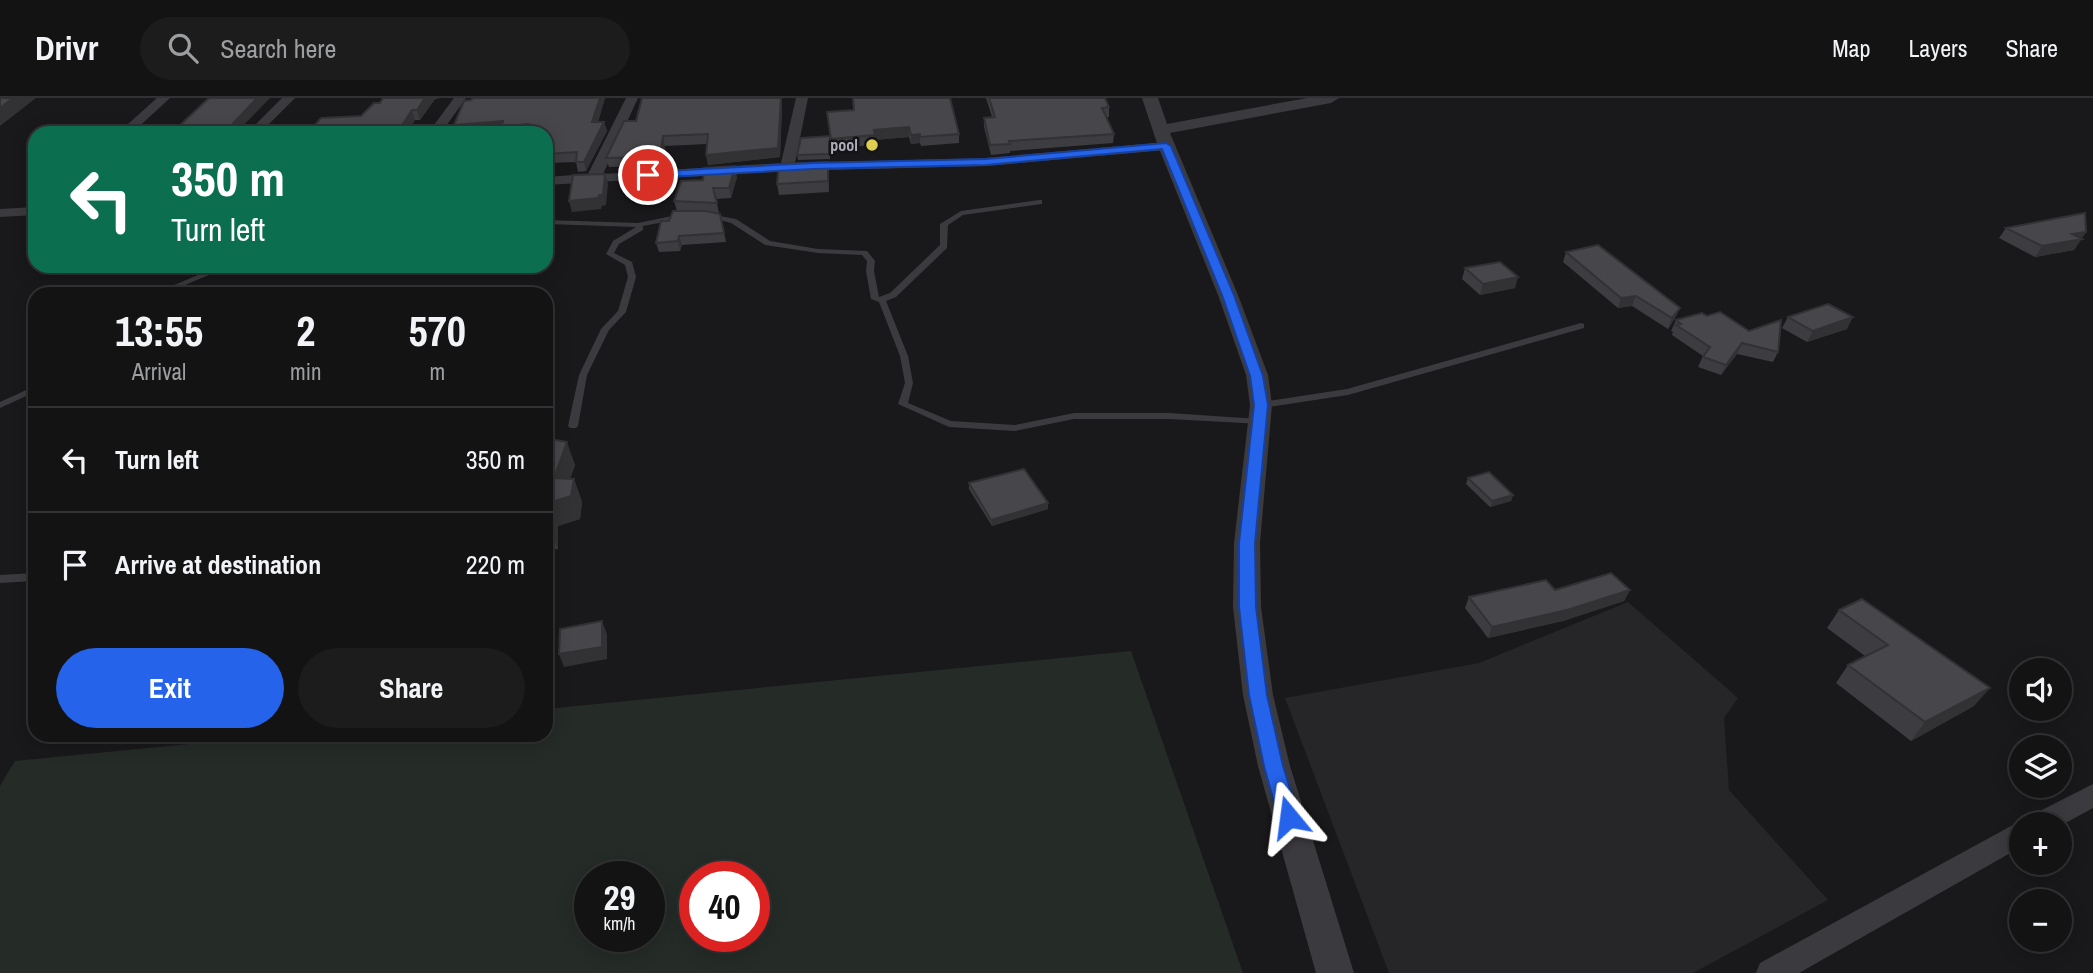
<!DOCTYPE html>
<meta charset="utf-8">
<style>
:root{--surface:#131314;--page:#1c1c1d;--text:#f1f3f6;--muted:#9d9ea0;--line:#323234;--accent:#2563eb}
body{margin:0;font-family:"Archivo Narrow",sans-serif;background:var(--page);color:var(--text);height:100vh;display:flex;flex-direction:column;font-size:26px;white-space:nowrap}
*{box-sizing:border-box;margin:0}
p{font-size:23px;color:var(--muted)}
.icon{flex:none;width:38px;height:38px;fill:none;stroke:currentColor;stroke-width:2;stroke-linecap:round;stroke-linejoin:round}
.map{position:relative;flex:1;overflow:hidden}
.details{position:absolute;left:28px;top:189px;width:525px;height:455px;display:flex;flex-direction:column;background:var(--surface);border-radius:21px;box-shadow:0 4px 18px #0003,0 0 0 2px var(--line)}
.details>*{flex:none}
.banner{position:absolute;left:28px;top:28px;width:525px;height:147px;border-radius:21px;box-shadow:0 4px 18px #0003,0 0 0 2px var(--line);background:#0b6e4f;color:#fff;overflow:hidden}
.buttons{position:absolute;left:2009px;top:560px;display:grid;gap:14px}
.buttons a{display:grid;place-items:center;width:63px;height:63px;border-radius:50%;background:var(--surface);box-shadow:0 4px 18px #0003,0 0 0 2px var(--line);font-size:35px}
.speed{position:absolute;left:574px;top:763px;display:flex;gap:14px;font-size:35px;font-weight:700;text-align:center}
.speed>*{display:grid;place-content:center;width:91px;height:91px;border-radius:50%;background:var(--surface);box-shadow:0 4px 18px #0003,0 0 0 2px var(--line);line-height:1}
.speed small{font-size:18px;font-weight:400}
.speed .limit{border:10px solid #d22;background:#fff;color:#111}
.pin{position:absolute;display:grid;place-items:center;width:60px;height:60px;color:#fff;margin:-30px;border:4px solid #fff;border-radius:50%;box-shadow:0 2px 7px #0007}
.me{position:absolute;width:77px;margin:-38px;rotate:344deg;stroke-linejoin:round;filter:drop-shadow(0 0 5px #0008)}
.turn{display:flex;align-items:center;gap:24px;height:147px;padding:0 28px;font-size:32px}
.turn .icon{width:91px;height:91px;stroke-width:2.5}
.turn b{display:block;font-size:49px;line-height:60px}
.eta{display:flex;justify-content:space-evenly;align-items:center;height:119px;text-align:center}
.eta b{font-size:42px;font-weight:700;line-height:49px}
.button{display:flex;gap:14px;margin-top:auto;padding:14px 28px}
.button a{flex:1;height:80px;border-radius:42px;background:var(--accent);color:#fff;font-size:28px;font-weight:700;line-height:80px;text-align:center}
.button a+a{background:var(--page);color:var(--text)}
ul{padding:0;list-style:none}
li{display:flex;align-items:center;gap:21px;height:105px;padding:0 28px;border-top:2px solid var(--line)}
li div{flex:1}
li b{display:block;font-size:26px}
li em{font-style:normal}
header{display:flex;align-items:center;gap:42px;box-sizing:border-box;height:98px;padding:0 35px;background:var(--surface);border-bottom:2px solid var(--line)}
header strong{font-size:33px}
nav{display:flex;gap:38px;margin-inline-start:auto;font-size:24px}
.search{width:490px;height:63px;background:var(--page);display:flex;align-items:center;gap:18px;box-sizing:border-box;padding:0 24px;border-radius:38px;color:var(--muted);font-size:26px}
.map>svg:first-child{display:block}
.built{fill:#262528}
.green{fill:#252c28;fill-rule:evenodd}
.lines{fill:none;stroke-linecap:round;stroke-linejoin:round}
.service{fill:#3b3b3f;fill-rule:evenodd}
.minor{fill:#3b3b3f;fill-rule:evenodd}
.tertiary{fill:#3b3b3f;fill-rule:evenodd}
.wall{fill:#3d3c40}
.shaded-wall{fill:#323134}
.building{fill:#47464b;stroke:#323134;stroke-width:2}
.route{fill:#2563eb;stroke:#184099;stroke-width:2}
.poi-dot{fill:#decd4e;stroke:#141416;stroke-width:2.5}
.labels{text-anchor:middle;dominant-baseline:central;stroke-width:5;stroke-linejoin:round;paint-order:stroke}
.far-poi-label{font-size:16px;font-weight:bold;fill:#adaeb9;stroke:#141416;text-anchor:end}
</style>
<header>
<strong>Drivr</strong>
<div class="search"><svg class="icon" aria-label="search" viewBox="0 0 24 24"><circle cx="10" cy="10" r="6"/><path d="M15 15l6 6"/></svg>Search here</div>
<nav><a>Map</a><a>Layers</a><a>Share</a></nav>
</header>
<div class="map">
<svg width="2093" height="875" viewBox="0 0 2093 875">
<rect width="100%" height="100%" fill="#19191b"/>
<!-- built -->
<path class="built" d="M1628,504l110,96 -14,20 5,72 99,110 -135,73h-304l-104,-275 194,-35z"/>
<!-- green -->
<path class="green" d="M1131,553l112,322h-1243v-187l15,-25 266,-26h265v-26zM590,779h59v59h-59zM695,779h59v59h-59z"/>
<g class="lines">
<!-- service -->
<path class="service" d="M1039,102h3v4l-79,11 -15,10 -1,23 -51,49 -10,4 22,55 5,27 -5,20 43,18 64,4 59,-12h95l90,6 3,1 2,2 -2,2 -93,-5h-95l-59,12 -66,-4 -51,-23 7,-21 -5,-27 -21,-54 -8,-3 -5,-28 1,-10 -5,-6 -44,-2 -53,-8 -34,-22 -26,-7 4,-2 27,5 34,22 48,8 49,2 8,10 -1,10 5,26 11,-4 50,-48v-21l21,-13z
M682,116h3v4l-42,8v4l-24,14 -5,9 18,9 4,15 -10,35 -17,18 -22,45 -9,51 -2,2h-6l-2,-2 11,-51 22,-46 17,-18 10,-34 -3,-12 -19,-11 7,-13 23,-14 -90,-3v-4l92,3z
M219,168h11l-66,28h-11z
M1581,225l3,1v4l-236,67 -87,13 -5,-3 5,-3 86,-13z
M35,288v6l-35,16v-6z
M35,475v8l-35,2v-8z"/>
<!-- minor -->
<path class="minor" d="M157,0h13l-38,35h-14z
M282,0h13l-35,35h-13z
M454,0h12l-25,35h-13z
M626,0h12l-35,76 178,-11 15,-65h12l-13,65 191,-5 180,-16 7,4 -7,4 -180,16 -199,5 -241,14v-8l42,-3z
M35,109v8l-35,2v-8z
M2093,686v24l-33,18 -39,-2v23l-222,126h-43l4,-10 251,-137 10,-4 5,2 4,-8z"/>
<!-- tertiary -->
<path class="tertiary" d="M1142,0h16l9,26 140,-26h32l-8,5 -161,30 68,162 30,80 4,30 -12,138 1,64 12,88 17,71 64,207h-38l-58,-207 -15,-71 -10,-88 1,-64 16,-138 -4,-30 -28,-80 -60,-149z"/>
</g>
<!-- wall -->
<path class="wall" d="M209,0l27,35h-57l-2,-5z
M383,0h57l-5,1 -15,21h-5l-8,13h-99l53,-17 19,-13z
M605,0l-7,24h6l3,9 -21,40 -8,1 -2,-10 -30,1v-30l-43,-2z
M642,0h135l5,9 -2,50 -72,8 -2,-10 1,-11 -42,2 -2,12 -9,1 -4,7 -41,1 -3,-9 30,-37z
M986,0h119l4,9v10h-3l8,17 -1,9 -103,8v2l-19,2 -7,-28v-9l8,-1z
M854,12l105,24v9l-38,3 -1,-3 -9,1 -2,-7 -34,3 1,5 -43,3 -6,-36z
M830,38v23l-32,1 -1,-5z
M828,64l1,11v19l-50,3 -2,-11z
M737,79l-6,21 -15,1 3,14h-5l6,1 6,28 -44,3 -2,6 -21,1 -3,-9 13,-22 8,-10 -3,-10 29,-21z
M2006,130l80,4 -12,18 -39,7 -36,-19z
M1566,154l114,56 -5,10 -7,11 -36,-23 -14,2 -55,-46z
M1465,170l50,20 -35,7 -18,-16z
M1788,219l59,12 -40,13 -25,-14z
M1676,222l102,32 -5,10 -36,-8 -16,21 -23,-8 5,-11 -31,-21 1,-3 -2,-1z
M546,343l29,24 -5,14h4l8,23 -2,17 -22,7v23l-12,1z
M1468,380l45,17 -2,6 -21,6 -24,-23z
M969,385l79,26 -56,17 -23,-37z
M1555,492h75l-6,11 -61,20 -75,17 -23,-30 4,-11z
M1839,512l135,96 -63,35 -75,-58 12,-18 17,-9 -38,-28z"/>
<!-- shaded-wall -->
<path class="shaded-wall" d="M13,0h23l-36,28v-18z
M257,0h13l-34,35h-12z
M425,0h9l1,1 -15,21 -3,-10z
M600,0h5l-10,33 -3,-9z
M781,0l1,9 -2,50 -72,8 -2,-10z
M412,12l3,10 -8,13h-10z
M503,23l25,3 3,9h-28v-2l-25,2h-22l-2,-8z
M604,24l3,9 -21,40 -2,-9z
M909,29v10l-34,3 -1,-10z
M920,36v9l-9,1v-9z
M663,38l2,10 -2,12 -2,-9z
M651,51l3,10 -4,7 -2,-9z
M828,64l1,11v19l-1,-11z
M735,68l2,11 -6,21 -2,-10z
M605,76l3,10 -2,21 -4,1 -1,3 -29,3 -3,-11 30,-6z
M2086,134l-12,18 -39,7 7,-11 30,-12z
M679,138l3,9 -2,6 -2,-10z
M1518,179l-3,11 -35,7 3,-11z
M1636,198l-4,10 -14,2 3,-10z
M1680,210l-5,10 -7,11 4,-11z
M1853,219l-6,12 -40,13 6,-11z
M1742,245l-5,11 -16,21 5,-10z
M567,344l8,23 -12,33 11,-19 8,23 -2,17 -22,7v23l-9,-24v-22l5,-25z
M1513,397l-2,6 -21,6 2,-6z
M1048,405v6l-56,17 -1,-6z
M1630,492l-6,11 -61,20 -75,17 4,-11z
M602,523l5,13v25l-43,8 -5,-13z
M1990,590l-16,18 -63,35 14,-19z"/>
<!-- building -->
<path class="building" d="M0,0h13l-13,10z
M209,0h48l-33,35h-32l8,-6 -23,1z
M383,0h42l-8,12h-5l-15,23h-89l13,-15 40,-2 13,-13h6z
M473,0h127l-8,24h12l-20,40h-8l1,-10 -31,2v-21h-23l5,-9 -27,3 2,-6 -49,4 10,-24 7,-1z
M642,0h139l-3,50 -72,7 2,-21 -45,2 -2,13h-10l-3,8 -42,1 18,-37h12z
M853,0h97l9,36 -39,3v-3l-9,1 -2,-8 -35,3 1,5 -44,4 -4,-27 27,-2z
M989,0h116l4,9 -7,1 12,26 -105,7 1,3 -20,1 -6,-27 11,-1z
M830,38l-1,18 -32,1 4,-17z
M828,64v19l-51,3 2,-20z
M735,68l-6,22h-16l4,15 -43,-2 7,-20 22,-1 1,-12z
M605,76l-2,21h-4l-1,3 -29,3 4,-26z
M673,113h33l14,3 4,19 -45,3 -1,5 -22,2 5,-22h8z
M2085,115l1,19 -14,2 10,5 -40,7 -36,-18z
M1598,147l82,63 -8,10 -36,-22 -15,2 -55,-46z
M1500,164l18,15 -35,7 -18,-16z
M1828,206l25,13 -40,14 -25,-14z
M1720,214l29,19 32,-11 -3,32 -36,-9 -16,22 -23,-8 7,-10 -34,-22 5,-1 -5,-4 26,-7 5,3z
M551,341l16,3 -13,36 20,1 -3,17 -22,7v22l-3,1v-85z
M1024,371l24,34 -57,17 -22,-37z
M1489,374l24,23 -21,6 -24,-23z
M1611,475l19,17 -63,20 -75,17 -23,-30 77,-17 9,10z
M1862,501l128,89 -65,34 -77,-57 40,-20 -49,-35z
M602,523v26l-43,7 1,-25z"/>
<!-- route -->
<path class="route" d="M1166,45l5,3 63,149 29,81 5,29 -13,138 1,64 11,88 16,71 16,51 -3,6 -7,3 -8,-3 -3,-6 -14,-51 -15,-71 -10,-88v-64l15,-138 -4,-29 -28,-81 -60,-146 -176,16 -173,4 -165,9 -5,-3 5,-3 165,-9 173,-4z"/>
<!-- markers -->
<circle class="poi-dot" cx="872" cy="47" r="7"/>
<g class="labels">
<!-- far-poi labels -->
<g class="far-poi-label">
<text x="858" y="47">pool</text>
</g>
</g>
</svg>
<div class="buttons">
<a><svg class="icon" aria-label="sound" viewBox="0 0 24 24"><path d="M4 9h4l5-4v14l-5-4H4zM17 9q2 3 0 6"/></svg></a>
<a><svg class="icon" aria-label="layers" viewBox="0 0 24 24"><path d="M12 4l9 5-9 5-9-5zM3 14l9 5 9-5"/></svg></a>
<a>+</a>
<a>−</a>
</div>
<div class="speed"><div>29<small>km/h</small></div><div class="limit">40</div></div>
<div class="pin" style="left:648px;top:77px;background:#d93025"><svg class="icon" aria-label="arrive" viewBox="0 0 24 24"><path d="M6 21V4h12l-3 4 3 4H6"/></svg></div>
<svg class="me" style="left:1289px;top:719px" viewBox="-20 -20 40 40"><path d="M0-17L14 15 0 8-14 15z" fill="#2563eb" stroke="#fff" stroke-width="4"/></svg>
<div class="banner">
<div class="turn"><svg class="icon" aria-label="left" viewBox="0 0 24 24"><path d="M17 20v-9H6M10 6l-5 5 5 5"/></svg><div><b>350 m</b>Turn left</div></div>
</div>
<section class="details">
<div class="eta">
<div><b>13:55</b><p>Arrival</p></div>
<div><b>2</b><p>min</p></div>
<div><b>570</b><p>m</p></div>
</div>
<ul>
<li><svg class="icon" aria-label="left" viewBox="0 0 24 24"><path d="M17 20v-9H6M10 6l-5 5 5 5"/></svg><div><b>Turn left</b></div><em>350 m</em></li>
<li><svg class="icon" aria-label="arrive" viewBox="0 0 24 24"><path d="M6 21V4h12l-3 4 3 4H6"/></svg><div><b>Arrive at destination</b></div><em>220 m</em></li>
</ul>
<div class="button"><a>Exit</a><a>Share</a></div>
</section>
</div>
